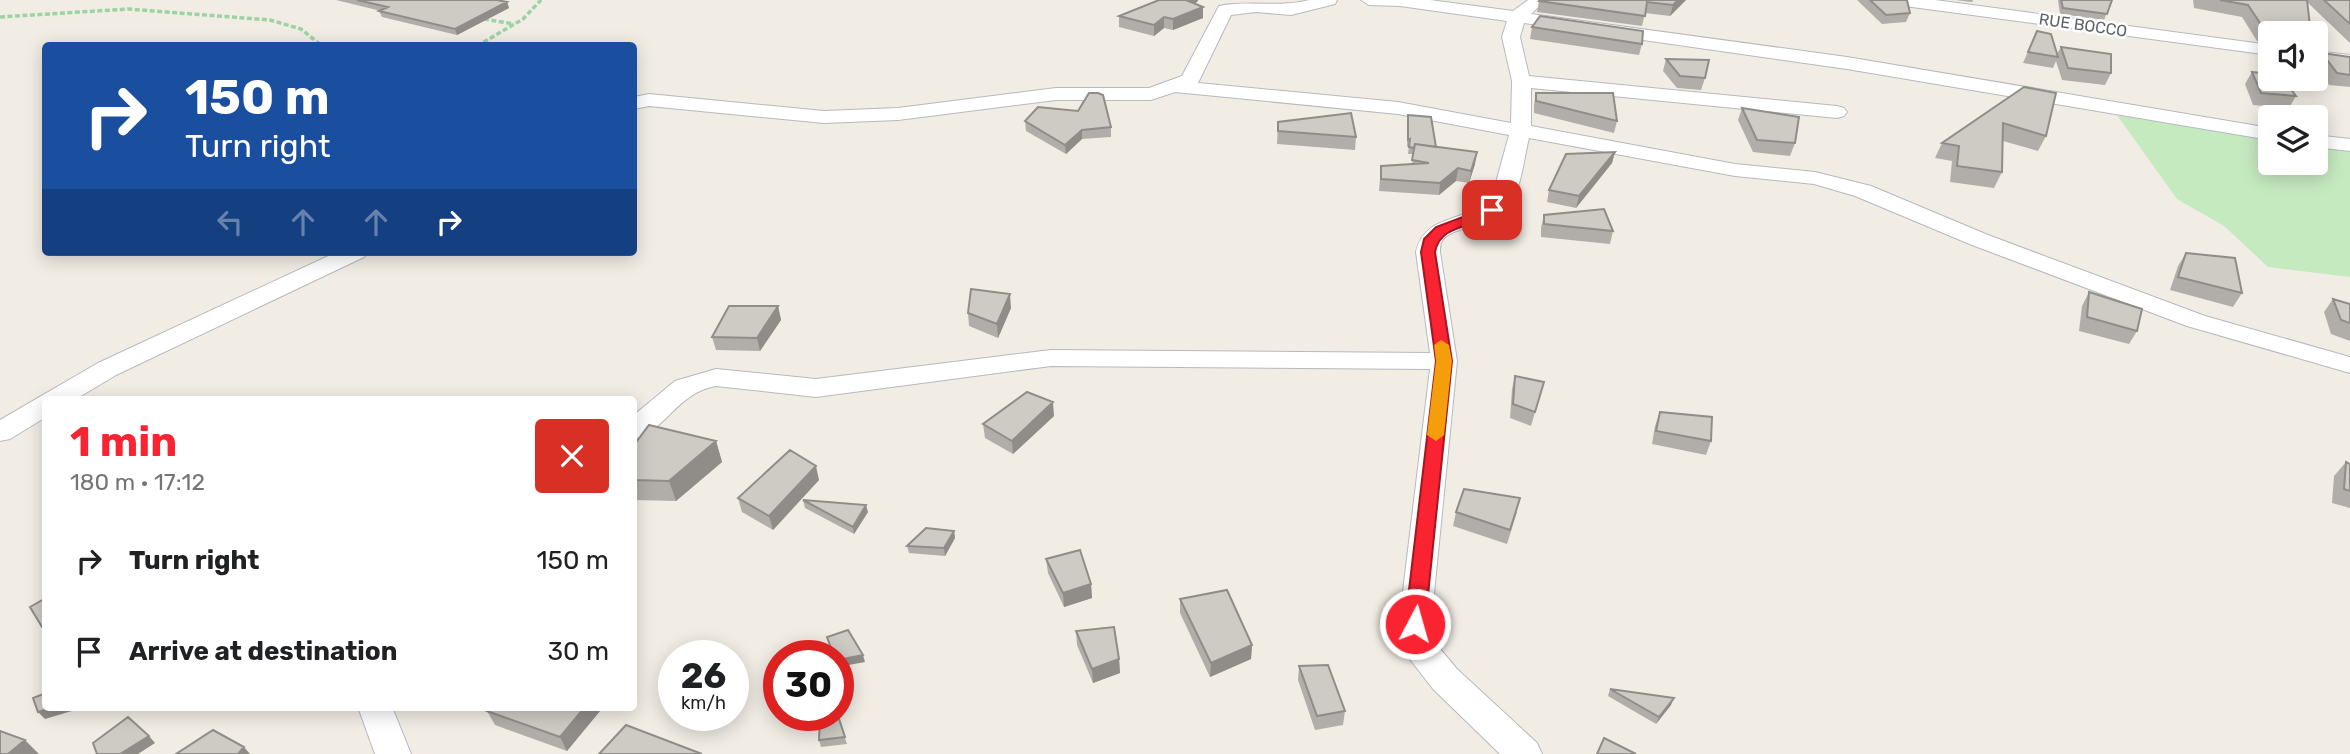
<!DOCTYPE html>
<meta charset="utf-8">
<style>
:root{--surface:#fff;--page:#f2f2f2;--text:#202124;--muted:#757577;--accent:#f92331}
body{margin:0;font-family:Rubik,sans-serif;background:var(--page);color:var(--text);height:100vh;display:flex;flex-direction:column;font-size:26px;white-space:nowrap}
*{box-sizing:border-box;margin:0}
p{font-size:23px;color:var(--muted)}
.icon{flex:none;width:38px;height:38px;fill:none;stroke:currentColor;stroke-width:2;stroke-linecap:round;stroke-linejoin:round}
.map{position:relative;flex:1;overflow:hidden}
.panel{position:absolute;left:42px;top:396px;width:595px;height:315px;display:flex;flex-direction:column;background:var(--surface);border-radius:7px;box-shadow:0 4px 18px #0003}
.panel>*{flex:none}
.top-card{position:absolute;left:42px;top:42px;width:595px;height:214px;border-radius:7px;box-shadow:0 4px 18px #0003;background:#1a4fa0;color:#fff;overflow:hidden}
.buttons{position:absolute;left:2258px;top:21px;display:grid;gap:14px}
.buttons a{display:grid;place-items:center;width:70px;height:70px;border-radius:7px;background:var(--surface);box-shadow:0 4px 18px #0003;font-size:35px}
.speed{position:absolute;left:658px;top:640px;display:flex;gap:14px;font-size:35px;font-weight:700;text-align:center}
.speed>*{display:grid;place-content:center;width:91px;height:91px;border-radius:50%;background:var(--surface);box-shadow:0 4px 18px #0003;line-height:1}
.speed small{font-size:18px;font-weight:400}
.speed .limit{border:10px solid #d22;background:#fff;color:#111}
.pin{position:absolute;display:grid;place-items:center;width:60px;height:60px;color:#fff;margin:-30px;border-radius:14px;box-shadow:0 4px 10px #0006}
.me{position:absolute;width:77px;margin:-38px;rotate:6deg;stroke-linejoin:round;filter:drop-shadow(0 0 5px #0008)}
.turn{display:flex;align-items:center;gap:24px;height:147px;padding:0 28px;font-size:32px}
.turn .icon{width:91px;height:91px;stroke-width:2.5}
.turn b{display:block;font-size:49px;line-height:60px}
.lanes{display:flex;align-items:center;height:66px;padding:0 28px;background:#0003;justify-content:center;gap:35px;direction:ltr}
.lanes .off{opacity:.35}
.round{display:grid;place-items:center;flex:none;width:74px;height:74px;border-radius:7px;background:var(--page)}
.overview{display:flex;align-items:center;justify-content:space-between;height:119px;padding:0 28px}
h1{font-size:42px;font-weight:700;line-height:52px;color:var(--accent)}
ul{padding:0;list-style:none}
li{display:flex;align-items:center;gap:21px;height:91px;padding:0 28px}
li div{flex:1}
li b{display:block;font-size:26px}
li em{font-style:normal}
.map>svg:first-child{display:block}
.green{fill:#c6eac0}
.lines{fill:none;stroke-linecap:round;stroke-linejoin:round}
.minor-casing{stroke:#b6b9bd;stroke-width:2}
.path{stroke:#9cd3a4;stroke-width:3.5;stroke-dasharray:5 2.5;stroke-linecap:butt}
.minor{fill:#fff;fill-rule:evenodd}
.wall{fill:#b1aea9}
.shaded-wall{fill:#908d89}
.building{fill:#cecac4;stroke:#908d89;stroke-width:2}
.route{fill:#f92331;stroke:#a21720;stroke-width:2}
.slow{fill:#f59e0b}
.labels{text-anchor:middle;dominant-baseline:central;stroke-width:5;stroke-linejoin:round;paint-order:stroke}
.far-street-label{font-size:16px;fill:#5d6367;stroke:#fff}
</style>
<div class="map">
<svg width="2350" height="754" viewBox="0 0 2350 754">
<rect width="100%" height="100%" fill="#f1ede5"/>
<!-- green -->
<path class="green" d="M2114,111l156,25v27h45v-20l35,6v128l-82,-10 -44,-41 -47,-27z"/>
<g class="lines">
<!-- minor casing -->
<g class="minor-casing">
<path id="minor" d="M1309,0h28l-2,4 -44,11 -35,-3 -25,3 -33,68 200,19 113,21 1,-42 -10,-44 5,-16 -107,-15 -31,-1 -8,-5h69l83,11 15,-11h18l-15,14 316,43 423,71v12l-423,-71 -323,-46 -4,14 9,39 308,30 7,2 3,4 -3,4 -7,2 -306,-30v38l204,38 80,8 56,14 117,49 217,81 145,41v16l-163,-47 -215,-81 -117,-49 -41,-12 -79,-8 -206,-38c-5,19 -7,47 -18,63 -16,26 -61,25 -69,40 -2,3 -2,7 -2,11l17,109 -26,263 5,20 21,25 80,74 5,11h-42l-67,-65 -24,-31 -10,-34 31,-255 -379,-3 -235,31 -100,-11c-38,6 -53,47 -82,53v-24l41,-34 41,-12 100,10 235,-29 379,3 -14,-101c9,-40 51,-28 76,-55l17,-62 -111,-21 -223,-22 -24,8h-95l-158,20 -74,3 -175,-17 -15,3v-12l15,-3 175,17 74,-3 158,-20h93l33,-12 37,-70c30,-6 60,2 90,-6z
M1889,0h46l335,45v10l-373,-50z
M2315,51l35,4v12l-35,-5z
M2315,135l35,4v12l-35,-4z
M337,252h31l-4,5 -248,118 -40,24h-30v18l-36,22 -10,2v-21l98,-57z
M358,707h34l19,47h-36z"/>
</g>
<!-- path -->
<path class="path" d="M0,17l128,-8 142,11 31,9 21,17
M484,19l30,5
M477,46l46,-27 18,-19"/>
<!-- minor -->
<use href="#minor" class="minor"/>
</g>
<!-- wall -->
<path class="wall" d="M336,0h161l10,2 2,6 -52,27 -75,-18 -3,-6h2z
M1159,0h39l-3,4 8,14 -30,12 -9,-2 -10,8 -35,-9v-11z
M1540,0h146l-16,16 -25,-3 -3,13 -105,-14 2,-11z
M1857,0h50l3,13 -4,9 -24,2z
M1955,0h18l-1,2z
M2058,0h54l-8,20 -44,-6z
M2193,0h157v43l-43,-41 -2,31h-35v9l-13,-1 -15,-24 -48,-9z
M1532,27l110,17 -3,11 -109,-16z
M2037,31l20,23 4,-7 50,26 -6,12 -43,-5 -6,-19 -3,7 -30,-5z
M2322,53l28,4v30l-21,-2 -14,-20z
M1666,59l39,19 -4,12 -24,-2 -14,-17z
M2252,72l44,24 -7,12 -36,-3 -8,-21z
M2024,87l22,49 -8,15 -35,-10 -1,31 -8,16 -44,-6 2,-21 -17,-3 7,-15z
M1536,93l81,28 -3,12 -80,-20v-8z
M1742,108l53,35 -5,13 -37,-4 -15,-32z
M1408,115l28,32 39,17 -6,19 -13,-2 -17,14 -60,-4 2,-25 31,-2 1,-10h-5l1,-8 -2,1z
M1025,121l86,6v10l-29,2 -16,15 -40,-23z
M1278,122l78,15 -1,13 -78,-6z
M1615,152l-3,11 -36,45 -29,-6 2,-12z
M1544,215l69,16 -3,13 -69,-7v-9z
M2186,253l56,40 -9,14 -63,-17 8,-24z
M2089,292l48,39 -8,13 -50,-13 3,-25z
M2333,299l17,5v37l-19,-7 -7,-22z
M778,306l3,14 -21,31 -44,-1 -4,-13z
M1011,308l-13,30 -29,-12 -1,-13z
M1515,376l29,6 -13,44 -21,-8 2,-29z
M1660,412l51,29 -5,14 -54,-11 3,-18z
M1054,416l-41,38 -28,-16 -2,-14z
M716,441l6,21 -46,39 -42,-1v-55z
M2346,462l4,2v44l-18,-5 2,-27z
M819,480l-46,50 -31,-18 -4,-14z
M803,500l65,12 -14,22 -49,-26z
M1456,512h61l-10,32 -54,-18z
M954,531l1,7 -10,18 -36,-3 -2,-7z
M1046,559l45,25 1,14 -28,9 -16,-34z
M1180,599l72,46 -1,14 -41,18 -30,-64z
M1076,631l43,28 1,14 -27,10 -16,-38z
M1299,666l46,45 -2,14 -28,5 -17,-50z
M1610,689l61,16 -15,19 -48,-28z
M491,707h107l2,4 -33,40 -72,-26 -8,-14z
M838,716l9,28 -26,3 -2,-7z"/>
<!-- shaded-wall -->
<path class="shaded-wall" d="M1186,0h12v1l-12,10z
M1678,0h8l-16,16 3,-11z
M507,2l2,6 -52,27 -2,-6z
M1203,7v11l-30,12v-11z
M1164,17v11l-10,8v-11z
M2310,26l-5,7h-15z
M1082,130v9l-16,15 -1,-9z
M1477,152l-2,12 -6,19 2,-12z
M1615,152l-3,11 -36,45 3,-12z
M1458,168l-2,13 -17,14 1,-12z
M1010,294l1,14 -13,30 -1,-14z
M778,306l3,14 -21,31 -3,-13z
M1053,402l1,14 -41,38 -1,-13z
M716,441l6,21 -46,39 -7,-20z
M816,466l3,14 -46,50 -4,-14z
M866,505l2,7 -14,22 -1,-7z
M954,531l1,7 -10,18 -1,-8z
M1091,584l1,14 -28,9 -1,-14z
M1252,645l-1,14 -41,18 1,-14z
M863,655l2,7 -27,5v-7z
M1119,659l1,14 -27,10 -1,-14z
M1674,698l-3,7 -15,19 3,-7z
M55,707h30l-40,12 -7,-7z
M585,707h13l2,4 -33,40 -7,-14z
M149,736l6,7 -17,11h-18z
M25,740l14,14h-31z
M244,747l6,7h-12z"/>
<!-- building -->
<path class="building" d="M357,0h140l10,2 -52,27 -76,-18 9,-4z
M1159,0h27l17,7 -30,12 -9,-2 -10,8 -35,-9z
M1540,0h138l-5,5 -26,-3 -2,14 -106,-15z
M1870,0h37l3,13 -24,2z
M2061,0h51l-5,14 -44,-6z
M2220,0h87l3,26 -20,7h-12l-1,-2 -13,-2 -16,-24z
M2324,0h26v24z
M1540,16l103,15 -1,13 -110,-17z
M2037,31l14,3 7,23 -30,-5z
M2061,47l50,7v19l-43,-5z
M2322,53l28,4v18l-13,-2z
M1666,59l43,1 -4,18 -25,-2z
M2252,72l18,2v5h13l13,17 -35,-3z
M2024,87l32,6 -10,43 -43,-13 -1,49 -45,-6 2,-20 -17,-3z
M1089,93h9l5,2 8,32 -29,3 -17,15 -40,-24 13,-14 40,4z
M1536,93h77l4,28 -81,-20z
M1742,108l57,9 -4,26 -38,-3z
M1351,113l5,24 -78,-6v-9z
M1408,115l23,2 5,30 -21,-3 -1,4 -5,-1 1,-8 -2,1z
M1415,144l62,8 -6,19 -13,-3 -18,15 -59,-4v-13l48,-3 -17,-3z
M1615,152l-36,44 -30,-6 17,-36z
M1604,209l9,22 -69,-7v-9z
M2186,253l49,5 7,35 -64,-16z
M971,289l39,5 -13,30 -29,-11z
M2089,292l53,17 -5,22 -50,-14z
M2333,299l17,5v19l-9,-3z
M729,306h49l-21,32 -45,-1z
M1515,376l29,6 -9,30 -22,-8z
M1027,392l26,10 -41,39 -29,-17z
M1660,412l52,5 -1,24 -55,-10z
M649,425l67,16 -47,40 -35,-1v-35z
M790,450l26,16 -47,50 -31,-18z
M2346,462l4,2v27l-6,-2z
M1464,489l56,9 -10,32 -54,-18z
M803,500l63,5 -13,22z
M926,528l28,3 -10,17 -37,-2z
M1080,550l11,34 -28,9 -17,-34z
M1227,590l25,55 -41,18 -31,-64z
M46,598v27l-4,2 -12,-20z
M1114,627l5,32 -27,10 -16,-38z
M848,630l15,25 -25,5v-4h-4l-7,-19z
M1328,665l17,46 -28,5 -18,-50z
M1610,689l64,9 -15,19z
M46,693v14h9l-17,5 -5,-14z
M491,707h94l-25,30 -73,-26z
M820,716h18l7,21 -26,3z
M128,717l21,19 -29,18h-23l-4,-11z
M626,725l76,29h-103z
M213,730l31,17 -6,7h-62z
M0,731l25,9 -17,14h-8z
M1604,738l32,16h-39z"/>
<!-- route -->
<path class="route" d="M1492,206l6,4c-20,20 -57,11 -63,42l17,109 -27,263 -3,6 -7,2 -7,-2 -3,-6 31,-263 -15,-109 3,-13 12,-12z"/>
<!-- slow -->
<path class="slow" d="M1441,340l8,5 3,16 -8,74 -8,6 -9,-6 9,-74 -2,-16z"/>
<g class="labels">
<!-- far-street labels -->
<g class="far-street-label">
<text transform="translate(2083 25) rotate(8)">RUE BOCCO</text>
</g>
</g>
</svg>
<div class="buttons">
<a><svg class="icon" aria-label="sound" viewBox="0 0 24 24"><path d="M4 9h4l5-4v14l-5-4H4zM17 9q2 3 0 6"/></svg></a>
<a><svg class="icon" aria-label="layers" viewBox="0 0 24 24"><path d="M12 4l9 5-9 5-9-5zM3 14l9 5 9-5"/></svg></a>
</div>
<div class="speed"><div>26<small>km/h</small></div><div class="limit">30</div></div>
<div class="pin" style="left:1492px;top:210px;background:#d93025"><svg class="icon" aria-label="arrive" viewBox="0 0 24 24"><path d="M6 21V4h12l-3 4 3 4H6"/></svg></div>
<svg class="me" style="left:1415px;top:624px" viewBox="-20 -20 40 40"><circle r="17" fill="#f92331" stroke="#fff" stroke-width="3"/><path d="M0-11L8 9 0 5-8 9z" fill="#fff"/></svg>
<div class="top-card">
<div class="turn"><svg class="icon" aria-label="right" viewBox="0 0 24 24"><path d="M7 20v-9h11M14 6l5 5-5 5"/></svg><div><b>150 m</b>Turn right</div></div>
<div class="lanes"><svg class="icon off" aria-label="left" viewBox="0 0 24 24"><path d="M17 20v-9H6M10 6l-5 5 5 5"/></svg><svg class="icon off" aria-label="ahead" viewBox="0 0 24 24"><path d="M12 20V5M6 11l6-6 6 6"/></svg><svg class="icon off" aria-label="ahead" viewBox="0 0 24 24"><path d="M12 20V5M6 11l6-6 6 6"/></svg><svg class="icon" aria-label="right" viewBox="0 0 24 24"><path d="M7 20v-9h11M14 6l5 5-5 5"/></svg></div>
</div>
<section class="panel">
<div class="overview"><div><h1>1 min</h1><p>180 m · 17:12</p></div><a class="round" style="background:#d93025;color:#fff"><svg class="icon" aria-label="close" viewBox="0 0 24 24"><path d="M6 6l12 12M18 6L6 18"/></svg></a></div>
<ul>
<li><svg class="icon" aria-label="right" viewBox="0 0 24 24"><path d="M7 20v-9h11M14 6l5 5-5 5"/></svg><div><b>Turn right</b></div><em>150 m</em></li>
<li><svg class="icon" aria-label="arrive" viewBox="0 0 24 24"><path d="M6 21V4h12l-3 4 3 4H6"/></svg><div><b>Arrive at destination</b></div><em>30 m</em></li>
</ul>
</section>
</div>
